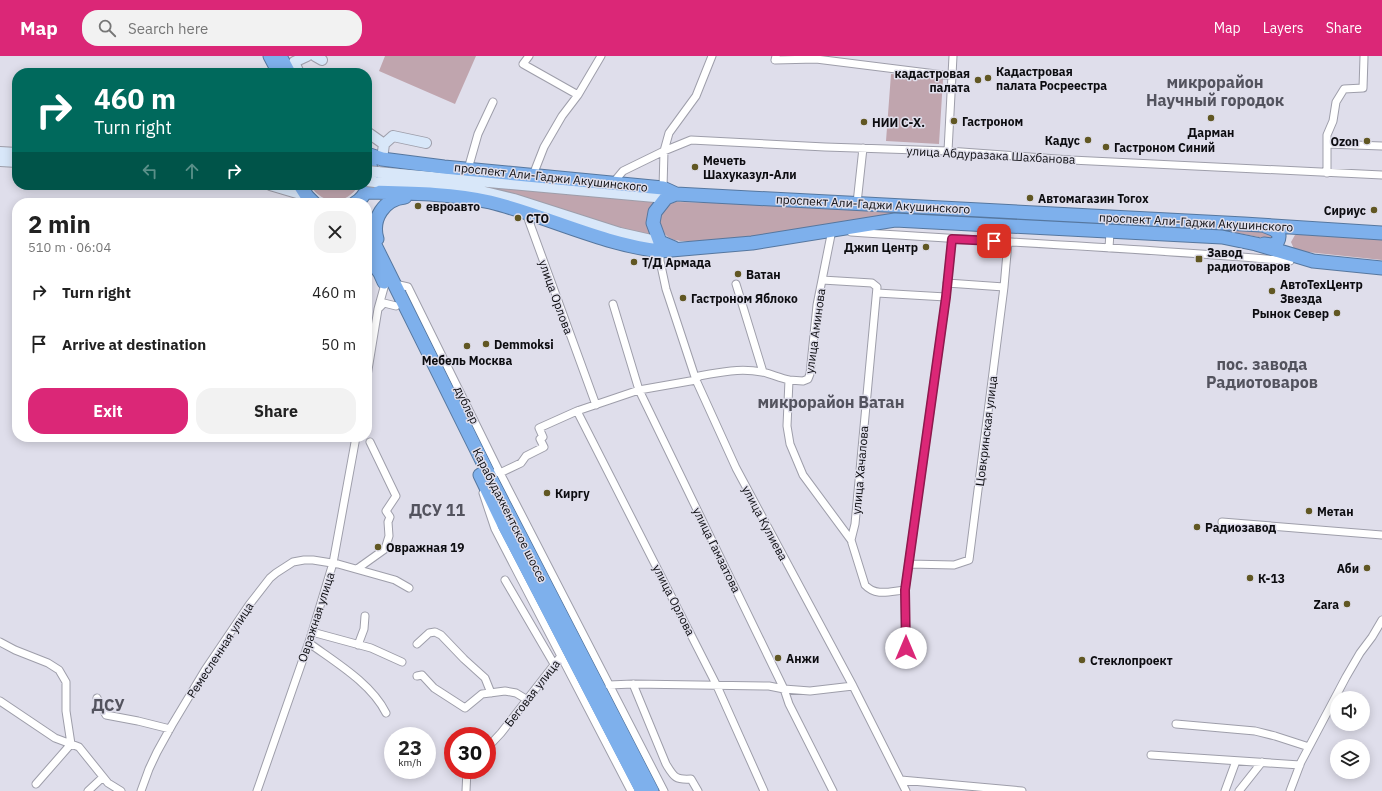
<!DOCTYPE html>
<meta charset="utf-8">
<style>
:root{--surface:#fff;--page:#f2f2f2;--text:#222;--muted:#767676;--accent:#db2777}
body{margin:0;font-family:"IBM Plex Sans",sans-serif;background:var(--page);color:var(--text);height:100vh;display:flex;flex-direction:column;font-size:15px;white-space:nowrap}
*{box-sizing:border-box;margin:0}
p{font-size:13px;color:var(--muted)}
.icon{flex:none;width:22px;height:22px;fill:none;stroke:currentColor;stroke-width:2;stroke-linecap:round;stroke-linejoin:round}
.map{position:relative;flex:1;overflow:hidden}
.sheet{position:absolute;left:12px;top:142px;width:360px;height:244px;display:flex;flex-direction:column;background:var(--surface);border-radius:16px;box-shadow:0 2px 10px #0003}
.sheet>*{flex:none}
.guide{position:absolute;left:12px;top:12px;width:360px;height:122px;border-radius:16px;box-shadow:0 2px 10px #0003;background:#00695c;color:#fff;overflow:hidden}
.fabs{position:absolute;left:1330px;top:635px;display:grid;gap:8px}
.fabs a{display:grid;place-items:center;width:40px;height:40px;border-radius:50%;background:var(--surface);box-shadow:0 2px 10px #0003;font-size:20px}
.speed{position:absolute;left:384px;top:671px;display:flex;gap:8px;font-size:20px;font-weight:700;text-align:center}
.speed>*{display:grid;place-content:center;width:52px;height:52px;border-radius:50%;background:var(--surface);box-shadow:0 2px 10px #0003;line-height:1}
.speed small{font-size:10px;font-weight:400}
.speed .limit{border:6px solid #d22;background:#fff;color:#111}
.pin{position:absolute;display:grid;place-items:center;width:34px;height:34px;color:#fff;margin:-17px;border-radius:8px;box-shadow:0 2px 6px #0006}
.me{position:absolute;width:44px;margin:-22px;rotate:0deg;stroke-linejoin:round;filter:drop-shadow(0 0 3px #0008)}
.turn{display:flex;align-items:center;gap:14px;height:84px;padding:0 16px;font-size:18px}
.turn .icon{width:52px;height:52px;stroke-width:2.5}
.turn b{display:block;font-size:28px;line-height:34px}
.lanes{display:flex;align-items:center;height:38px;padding:0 16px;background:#0003;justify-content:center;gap:20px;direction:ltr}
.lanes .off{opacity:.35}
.round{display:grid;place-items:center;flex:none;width:42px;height:42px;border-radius:16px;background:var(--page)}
.overview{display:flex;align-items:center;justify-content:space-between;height:68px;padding:0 16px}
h1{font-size:24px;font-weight:800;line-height:30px}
.cta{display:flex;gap:8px;margin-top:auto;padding:8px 16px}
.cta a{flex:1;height:46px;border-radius:16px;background:var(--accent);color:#fff;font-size:16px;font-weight:800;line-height:46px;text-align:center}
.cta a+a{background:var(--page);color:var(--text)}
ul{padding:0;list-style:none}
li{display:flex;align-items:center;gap:12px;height:52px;padding:0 16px}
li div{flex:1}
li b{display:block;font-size:15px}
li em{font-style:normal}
header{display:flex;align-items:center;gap:24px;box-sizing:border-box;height:56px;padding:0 20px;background:var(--accent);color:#fff}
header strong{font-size:19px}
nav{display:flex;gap:22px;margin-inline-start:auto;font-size:14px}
.search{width:280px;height:36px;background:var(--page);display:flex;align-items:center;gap:10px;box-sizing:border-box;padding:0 14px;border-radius:16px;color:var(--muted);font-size:15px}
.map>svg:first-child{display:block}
.green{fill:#c0a5ae}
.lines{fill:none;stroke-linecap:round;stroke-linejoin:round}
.street-casing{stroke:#9e9eaa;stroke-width:9}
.secondary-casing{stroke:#9e9eaa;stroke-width:12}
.highway-casing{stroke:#56779f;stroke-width:15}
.street{stroke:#fff;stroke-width:7}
.secondary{stroke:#d8e7f9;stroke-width:10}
.highway{stroke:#7eb0ec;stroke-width:13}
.secondary-bridge-casing{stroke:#9e9eaa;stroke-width:12;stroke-linecap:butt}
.secondary-bridge{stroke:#d8e7f9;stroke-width:10}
.route-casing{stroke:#8e194d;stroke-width:10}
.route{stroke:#db2777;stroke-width:7}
.poi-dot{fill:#615723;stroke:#dfdeeb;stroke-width:1.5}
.labels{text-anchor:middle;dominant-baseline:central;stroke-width:3;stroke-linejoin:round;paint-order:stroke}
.poi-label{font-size:12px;font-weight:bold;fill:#0c0c10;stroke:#dfdeeb;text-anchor:start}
.street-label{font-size:12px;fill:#0c0c10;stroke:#dfdeeb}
.district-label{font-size:16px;font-weight:bold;fill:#53535e;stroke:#dfdeeb}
</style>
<header>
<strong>Map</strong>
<div class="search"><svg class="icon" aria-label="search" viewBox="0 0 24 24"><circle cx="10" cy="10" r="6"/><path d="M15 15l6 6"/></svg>Search here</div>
<nav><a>Map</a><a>Layers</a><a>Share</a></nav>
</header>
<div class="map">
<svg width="1382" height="735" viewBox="0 0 1382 735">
<rect width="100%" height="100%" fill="#dfdeeb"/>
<!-- green -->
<path class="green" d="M385,0h91l-21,48 -76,-33z
M891,18l52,5 -4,65 -53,-3z
M376,120l281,25 -4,36 -277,-60z
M310,129h49c-13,21 -36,21 -49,0z
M676,146l54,1 219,10v5l-218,21c-13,1 -48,5 -59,0 -9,-3 -14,-14 -12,-23 2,-8 9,-12 16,-14z
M955,158l312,15 7,8 -5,2 -47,-9 -267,-12z
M1299,178l83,4v22l-84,-9 -4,-2 -3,-7 4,-7z"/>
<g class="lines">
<!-- street casing -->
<g class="street-casing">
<path id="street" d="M529,0l-6,8 55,31
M776,0l-1,4 41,-1 136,17
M1327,88l55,2
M948,95l5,-95
M468,113l10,-35 15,-32
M1327,117v-38l6,-14 3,-19 8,-13 19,-1 1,-31
M533,119l11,-28 18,-31 16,-21 23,-39
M613,127l10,-12 41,-20 27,-11 134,7 123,4 123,9 311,15
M663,132l1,-37 5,-18 27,-37 16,-40
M857,147l6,-55
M526,157l70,192
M835,174h-3l-15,75 -7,69 -2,5 -5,2 -14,-1 -2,46 3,18 13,31 48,65 14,45c11,12 26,6 40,5
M851,176c146,10 293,16 439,29v-7
M1109,192l1,-16
M660,193v12l6,28 30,91 40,88 117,218 53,105
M822,224l50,3 5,4 -22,237 -4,16
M947,227l57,4
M385,228l-7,25 6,-6 12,3
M395,228l13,3 92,186 164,318
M736,228l27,88
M877,237l69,4
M613,248l26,86 145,299 5,15 44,87
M367,320l11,-67
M577,355l140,275 47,105
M496,416l4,1 21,-10 5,-7 18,-9 -4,-8 3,-2 -4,-9 38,-17 62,-21 57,-10 3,-4c21,-4 41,-8 63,-4 9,2 18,6 27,8
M483,437l12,36 136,262
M1222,466l160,13
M909,508l45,1 15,-5 35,-273 4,-45
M357,513l28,-20 4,-13 -1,-14 2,-5 -4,-6 10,-15 -26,-54
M505,524l49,84
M312,576l59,16 31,14
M0,586l15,8 33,13 11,7 7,12v29l5,33 -35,40
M309,587c26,19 62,40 77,70
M417,588l12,-11 6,-1 6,3 23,24 21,19 6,15
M358,589l6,-16 1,-13
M906,607l-1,-73 41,-293 6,-58
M417,620l5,-1 12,13 31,20 17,-14 23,-3 11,2 10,6
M633,628l33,80c8,13 9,16 25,15l7,12
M609,629l24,-1 136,2 15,3 26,2 43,-5
M97,642l9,17 32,6 32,8
M0,645l55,37 24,9 29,36 13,8
M1176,668l79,7 20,5 34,11
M487,692l14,-15 60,-77
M1151,699l149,10
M901,724l121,11
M88,735l15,-14
M141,735l8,-22 8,-17 15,-27 33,-55 44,-65 21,-27 6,-5 17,-11 11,-2h9l25,4 57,16 14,8
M257,735l53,-152 23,-76 23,-126
M466,735l1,-21
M1225,735l11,-30
M1239,735l23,-29
M1290,735l11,-29 45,-85 14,-24 12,-16 10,-17"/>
</g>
<!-- secondary casing -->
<g class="secondary-casing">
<path id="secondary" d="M315,0l7,4
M299,17l-5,-11 13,-6
M367,76l17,12 -2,15
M384,88l9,-8 33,7
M0,96l17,1
M0,105l17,1
M377,116l289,26
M375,126l102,8 37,9 106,34 40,9
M270,129l37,11"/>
</g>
<!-- highway casing -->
<g class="highway-casing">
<path id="highway" d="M270,0l9,17
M280,0l9,17
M367,98l15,5 62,8 219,21 13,6 568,30 138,9
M300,129l7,11 7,7
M366,136c41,1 84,1 124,10 57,14 111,42 170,49l92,-8 143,-23 327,17 34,7 57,17 69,7
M355,147c11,-6 17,-22 16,-34 -1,-4 -3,-9 -4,-12
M367,167l4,14 122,246 159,308
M377,183c-6,-20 7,-40 28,-42
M1264,188l8,1 5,-2c6,-11 -3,-14 -12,-17
M674,192l-14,-6 -7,-19 2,-11 11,-14 10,-4
M367,198l13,19 4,9
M480,419l24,50 138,266"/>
</g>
<!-- street -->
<use href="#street" class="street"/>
<!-- secondary -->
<use href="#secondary" class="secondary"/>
<!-- highway -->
<use href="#highway" class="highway"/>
<!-- secondary-bridge casing -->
<g class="secondary-bridge-casing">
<path id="secondary-bridge" d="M367,115l10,1
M367,125l8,1"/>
</g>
<!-- secondary-bridge -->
<use href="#secondary-bridge" class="secondary-bridge"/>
</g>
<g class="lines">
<!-- route casing -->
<g class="route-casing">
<path id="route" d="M906,592l-1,-58 41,-293 6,-58 42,2"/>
</g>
<!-- route -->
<use href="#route" class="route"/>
</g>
<!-- markers -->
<g class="poi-dot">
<circle cx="988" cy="22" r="4"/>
<circle cx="978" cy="24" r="4"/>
<circle cx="1211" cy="62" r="4"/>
<circle cx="954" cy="65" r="4"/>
<circle cx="864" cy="66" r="4"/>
<circle cx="1088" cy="84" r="4"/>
<circle cx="1367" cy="85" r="4"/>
<circle cx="1106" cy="91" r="4"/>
<circle cx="695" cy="111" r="4"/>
<circle cx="1030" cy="142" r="4"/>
<circle cx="418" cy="150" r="4"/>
<circle cx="1374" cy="154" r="4"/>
<circle cx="518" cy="162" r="4"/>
<circle cx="926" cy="191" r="4"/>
<rect x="1195" y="199" width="8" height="8" rx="2"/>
<circle cx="634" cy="206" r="4"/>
<circle cx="738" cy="218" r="4"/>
<circle cx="1272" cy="235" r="4"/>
<circle cx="683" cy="242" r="4"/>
<circle cx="1337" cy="257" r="4"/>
<circle cx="486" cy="288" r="4"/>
<circle cx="467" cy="290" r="4"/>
<circle cx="547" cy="437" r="4"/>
<circle cx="1309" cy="455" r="4"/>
<circle cx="1197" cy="471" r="4"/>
<circle cx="378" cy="491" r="4"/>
<circle cx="1367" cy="512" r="4"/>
<circle cx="1250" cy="522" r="4"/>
<circle cx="1347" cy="548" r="4"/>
<circle cx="778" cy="602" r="4"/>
<circle cx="1082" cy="604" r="4"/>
</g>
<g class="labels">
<!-- poi labels -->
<g class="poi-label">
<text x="996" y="15">Кадастровая<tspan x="996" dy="14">палата Росреестра</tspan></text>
<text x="970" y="17" text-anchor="end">кадастровая<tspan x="970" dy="14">палата</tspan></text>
<text x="962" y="65">Гастроном</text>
<text x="872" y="66">НИИ С-Х.</text>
<text x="1211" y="76" text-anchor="middle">Дарман</text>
<text x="1080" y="84" text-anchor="end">Кадус</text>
<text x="1359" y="85" text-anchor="end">Ozon</text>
<text x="1114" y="91">Гастроном Синий</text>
<text x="703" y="104">Мечеть<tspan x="703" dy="14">Шахуказул-Али</tspan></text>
<text x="1038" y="142">Автомагазин Тогох</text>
<text x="426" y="150">евроавто</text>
<text x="1366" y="154" text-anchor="end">Сириус</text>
<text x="526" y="162">СТО</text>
<text x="918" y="191" text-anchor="end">Джип Центр</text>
<text x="1207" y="196">Завод<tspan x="1207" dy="14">радиотоваров</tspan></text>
<text x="642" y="206">Т/Д Армада</text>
<text x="746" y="218">Ватан</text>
<text x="1280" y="228">АвтоТехЦентр<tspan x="1280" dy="14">Звезда</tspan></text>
<text x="691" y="242">Гастроном Яблоко</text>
<text x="1329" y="257" text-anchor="end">Рынок Север</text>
<text x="494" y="288">Demmoksi</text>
<text x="467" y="304" text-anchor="middle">Мебель Москва</text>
<text x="555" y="437">Киргу</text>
<text x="1317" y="455">Метан</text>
<text x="1205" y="471">Радиозавод</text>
<text x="386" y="491">Овражная 19</text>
<text x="1359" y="512" text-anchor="end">Аби</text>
<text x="1258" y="522">К-13</text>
<text x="1339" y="548" text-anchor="end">Zara</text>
<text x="786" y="602">Анжи</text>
<text x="1090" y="604">Стеклопроект</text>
</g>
<!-- street labels -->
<g class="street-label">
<text transform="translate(991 99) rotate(3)">улица Абдуразака Шахбанова</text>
<text transform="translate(551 121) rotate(6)">проспект Али-Гаджи Акушинского</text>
<text transform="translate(873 148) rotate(3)">проспект Али-Гаджи Акушинского</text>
<text transform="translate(1196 166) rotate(3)">проспект Али-Гаджи Акушинского</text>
<text transform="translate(556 241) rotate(70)">улица Орлова</text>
<text transform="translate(815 275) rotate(-82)">улица Аминова</text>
<text transform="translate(467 349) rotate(64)">дублер</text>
<text transform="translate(986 375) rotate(-83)">Цовкринская улица</text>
<text transform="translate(860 414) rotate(-85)">улица Хачалова</text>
<text transform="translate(510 459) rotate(63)">Карабудахкентское шоссе</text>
<text transform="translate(765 467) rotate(62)">улица Кулиева</text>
<text transform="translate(717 494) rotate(64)">улица Гамзатова</text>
<text transform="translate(674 544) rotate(63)">улица Орлова</text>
<text transform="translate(316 561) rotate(-72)">Овражная улица</text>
<text transform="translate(220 594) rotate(-57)">Ремесленная улица</text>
<text transform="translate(532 637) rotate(-52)">Беговая улица</text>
</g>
<!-- district labels -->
<g class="district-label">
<text x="1215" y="26">микрорайон<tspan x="1215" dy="18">Научный городок</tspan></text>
<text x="1262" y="308">пос. завода<tspan x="1262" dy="18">Радиотоваров</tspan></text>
<text x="831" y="346">микрорайон Ватан</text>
<text x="437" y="454">ДСУ 11</text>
<text x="108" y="649">ДСУ</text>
</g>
</g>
</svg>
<div class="fabs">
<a><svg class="icon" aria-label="sound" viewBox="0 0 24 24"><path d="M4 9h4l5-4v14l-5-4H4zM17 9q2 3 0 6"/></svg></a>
<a><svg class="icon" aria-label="layers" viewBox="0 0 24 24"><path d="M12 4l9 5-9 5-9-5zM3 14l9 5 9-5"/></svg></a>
</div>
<div class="speed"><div>23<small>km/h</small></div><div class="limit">30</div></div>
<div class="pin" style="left:994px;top:185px;background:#d93025"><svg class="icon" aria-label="arrive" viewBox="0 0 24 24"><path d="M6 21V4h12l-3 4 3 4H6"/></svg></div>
<svg class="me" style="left:906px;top:592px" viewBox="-20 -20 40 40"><circle r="19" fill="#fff"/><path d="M0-13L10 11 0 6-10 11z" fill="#db2777"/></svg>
<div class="guide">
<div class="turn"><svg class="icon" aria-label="right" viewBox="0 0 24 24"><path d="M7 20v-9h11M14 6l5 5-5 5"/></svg><div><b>460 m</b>Turn right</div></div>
<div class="lanes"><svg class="icon off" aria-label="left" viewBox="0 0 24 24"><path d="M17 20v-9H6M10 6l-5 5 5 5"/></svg><svg class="icon off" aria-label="ahead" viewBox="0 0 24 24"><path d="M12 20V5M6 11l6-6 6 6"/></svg><svg class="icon" aria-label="right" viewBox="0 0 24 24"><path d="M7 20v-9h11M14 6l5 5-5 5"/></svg></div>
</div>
<section class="sheet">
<div class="overview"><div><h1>2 min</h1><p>510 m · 06:04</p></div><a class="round"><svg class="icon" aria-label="close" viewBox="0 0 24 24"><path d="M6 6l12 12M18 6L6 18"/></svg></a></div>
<ul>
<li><svg class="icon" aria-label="right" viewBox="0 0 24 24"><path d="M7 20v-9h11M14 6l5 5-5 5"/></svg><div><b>Turn right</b></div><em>460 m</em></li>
<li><svg class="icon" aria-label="arrive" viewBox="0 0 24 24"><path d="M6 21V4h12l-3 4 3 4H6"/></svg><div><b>Arrive at destination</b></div><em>50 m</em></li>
</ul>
<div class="cta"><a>Exit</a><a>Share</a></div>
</section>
</div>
